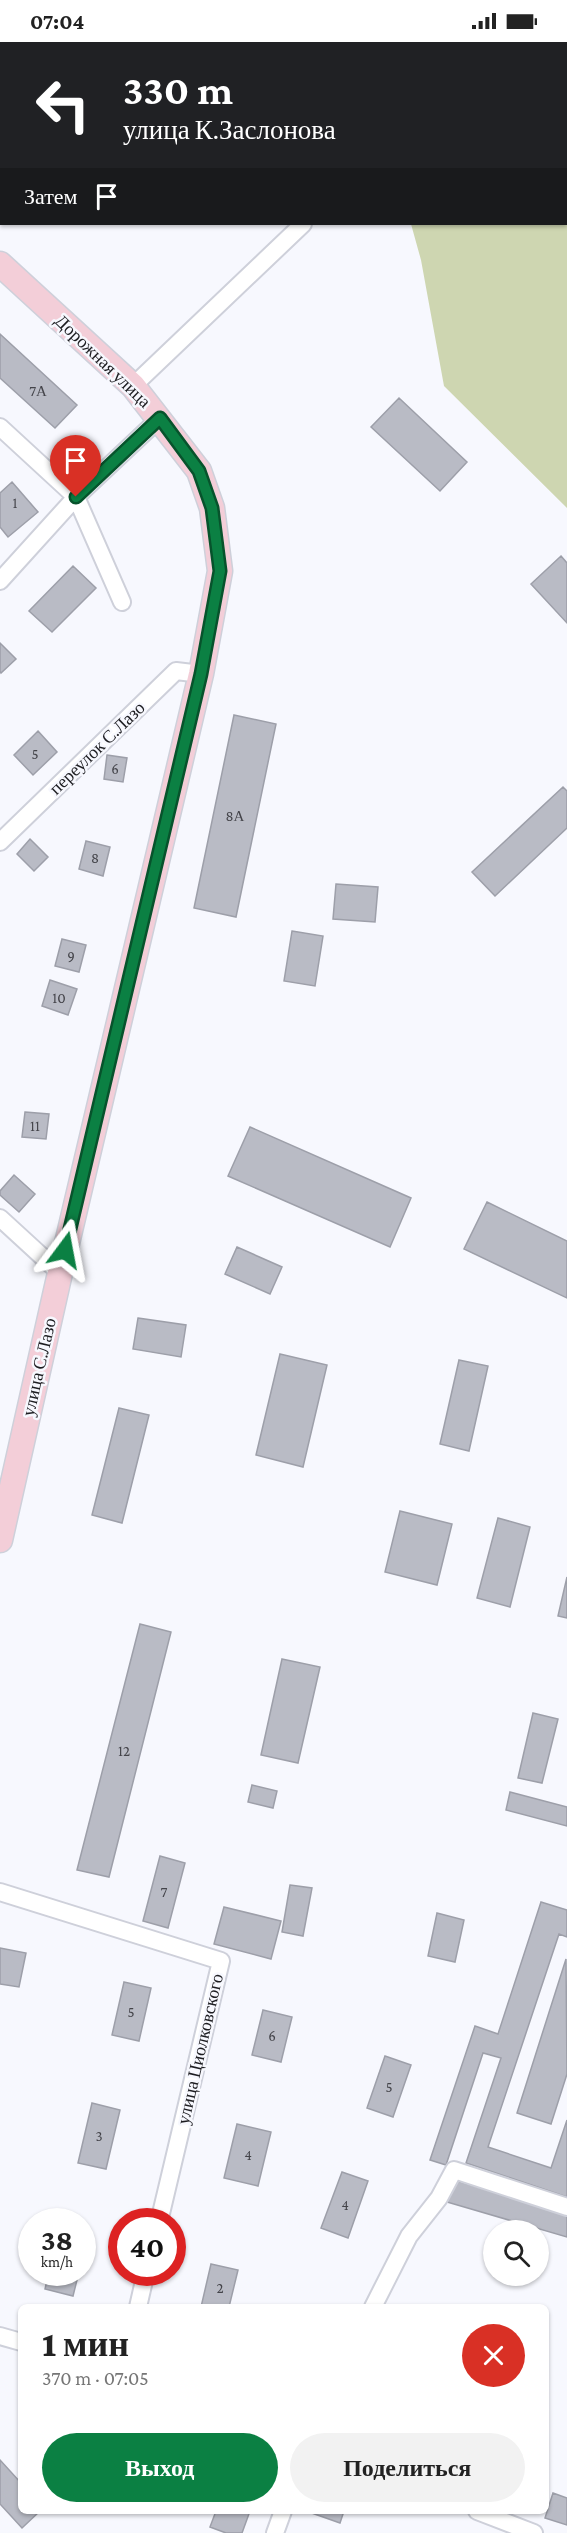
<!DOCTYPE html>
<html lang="ru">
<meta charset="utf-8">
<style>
:root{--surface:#fff;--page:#f2f2f2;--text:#222;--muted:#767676;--accent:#0b8043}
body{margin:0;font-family:"Crimson Pro",serif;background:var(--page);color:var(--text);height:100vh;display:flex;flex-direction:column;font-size:22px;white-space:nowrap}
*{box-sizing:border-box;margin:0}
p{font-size:20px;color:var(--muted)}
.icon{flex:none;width:33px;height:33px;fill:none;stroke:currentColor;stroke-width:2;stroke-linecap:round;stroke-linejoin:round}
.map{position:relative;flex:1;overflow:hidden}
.sheet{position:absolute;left:18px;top:2262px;width:531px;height:210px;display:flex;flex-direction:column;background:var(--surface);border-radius:9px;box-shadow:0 2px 4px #0004}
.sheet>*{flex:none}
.guide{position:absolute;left:0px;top:0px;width:567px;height:183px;box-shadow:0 2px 4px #0004;background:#202124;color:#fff;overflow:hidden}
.tools{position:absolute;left:483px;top:2178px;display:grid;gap:12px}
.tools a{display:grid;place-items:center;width:66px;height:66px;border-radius:50%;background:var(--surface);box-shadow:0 2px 4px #0004;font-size:30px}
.speed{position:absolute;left:18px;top:2166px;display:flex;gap:12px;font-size:30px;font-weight:700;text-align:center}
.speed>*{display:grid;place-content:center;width:78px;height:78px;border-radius:50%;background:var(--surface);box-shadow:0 2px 4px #0004;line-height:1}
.speed small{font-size:15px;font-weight:400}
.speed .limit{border:9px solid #d22;background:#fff;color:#111}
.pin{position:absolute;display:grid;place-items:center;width:51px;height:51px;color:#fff;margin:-62px -26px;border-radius:50% 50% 50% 0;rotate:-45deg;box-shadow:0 0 6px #0007}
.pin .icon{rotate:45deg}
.me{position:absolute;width:66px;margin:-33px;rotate:13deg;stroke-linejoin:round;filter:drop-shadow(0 0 4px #0008)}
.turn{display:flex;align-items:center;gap:21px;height:126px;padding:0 24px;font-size:27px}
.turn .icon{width:78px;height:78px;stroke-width:2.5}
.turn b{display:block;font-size:42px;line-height:51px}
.then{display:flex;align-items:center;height:57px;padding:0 24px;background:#0003;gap:12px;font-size:22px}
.round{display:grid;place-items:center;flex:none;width:63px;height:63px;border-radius:32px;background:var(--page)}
.summary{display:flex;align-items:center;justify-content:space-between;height:102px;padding:0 24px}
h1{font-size:36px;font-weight:800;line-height:45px}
.action{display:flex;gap:12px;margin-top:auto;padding:12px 24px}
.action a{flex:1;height:69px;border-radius:36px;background:var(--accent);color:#fff;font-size:24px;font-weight:800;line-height:69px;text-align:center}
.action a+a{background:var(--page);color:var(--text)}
.status{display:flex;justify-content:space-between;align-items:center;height:42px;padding:0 30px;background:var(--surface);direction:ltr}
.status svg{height:16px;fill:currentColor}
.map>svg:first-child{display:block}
.green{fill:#ced6b1}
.building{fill:#b9bbc5;stroke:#9d9fa9;stroke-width:1.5}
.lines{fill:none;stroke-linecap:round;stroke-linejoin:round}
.street-casing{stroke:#ced0da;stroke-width:20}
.secondary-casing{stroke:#ced0da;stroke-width:27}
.street{stroke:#fff;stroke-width:16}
.secondary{stroke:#f3ced8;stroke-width:24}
.route-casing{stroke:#07532c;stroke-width:15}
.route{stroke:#0b8043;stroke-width:10}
.labels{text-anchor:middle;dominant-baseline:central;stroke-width:5;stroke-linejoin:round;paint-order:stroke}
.number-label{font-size:15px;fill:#44444a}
.street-label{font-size:18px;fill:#1d1d21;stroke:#f7f8fe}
</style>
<div class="status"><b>07:04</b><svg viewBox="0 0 49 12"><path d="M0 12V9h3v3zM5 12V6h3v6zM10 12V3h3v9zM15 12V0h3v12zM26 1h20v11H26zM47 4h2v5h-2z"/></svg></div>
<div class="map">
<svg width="567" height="2491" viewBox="0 0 567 2491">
<rect width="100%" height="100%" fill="#f7f8fe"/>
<!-- green -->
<path class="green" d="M566,163l1,2v301l-123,-122 -23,-126 -10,-36h155z"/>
<!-- building -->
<path class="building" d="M0,292l77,71 -22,23 -55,-50z
M399,356l68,64 -27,29 -69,-64z
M12,440l26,30 -30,25 -8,-10v-34z
M561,514l6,7v60l-36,-39z
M73,524l23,22 -44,44 -23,-21z
M0,601l16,16 -15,14 -1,-2z
M234,673l42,9 -40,193 -42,-9z
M38,689l19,21 -24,23 -19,-20z
M107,713l20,3 -4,24 -19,-3z
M563,745l4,4v37l-72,68 -23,-24z
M30,797l18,18 -14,14 -17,-17z
M86,799l24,6 -7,29 -24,-7z
M336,842l42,3 -3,35 -42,-3z
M292,889l31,5 -8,50 -31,-5z
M62,897l24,6 -7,27 -24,-6z
M50,938l27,9 -9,26 -26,-9z
M25,1070l24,2 -3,25 -24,-2z
M250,1085l161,71 -21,49 -162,-71z
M14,1133l21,19 -16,18 -19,-17v-4z
M487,1160l80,39v57l-103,-49z
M237,1205l45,20 -12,27 -45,-20z
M138,1276l48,7 -5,32 -48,-8z
M280,1312l47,11 -24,102 -47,-12z
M459,1318l29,6 -19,85 -29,-7z
M119,1366l30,7 -27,108 -30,-8z
M400,1469l52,13 -15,61 -52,-13z
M498,1476l32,9 -20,80 -33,-9z
M567,1535v41l-9,-2z
M140,1582l31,8 -62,245 -32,-7z
M282,1617l38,8 -22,96 -37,-8z
M533,1671l25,6 -16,64 -24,-5z
M252,1743l25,6 -4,17 -25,-6z
M510,1750l57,15v19l-61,-16z
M160,1814l25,7 -17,65 -25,-7z
M290,1843l22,3 -9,48 -21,-4z
M541,1860l26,8v27l-8,-3 -71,213 63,21 16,-48v77l-101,-34 35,-105 -18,-5 -37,112 -16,-5 45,-134 23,8z
M224,1865l57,14 -10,38 -57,-15z
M437,1871l27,7 -9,42 -27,-6z
M0,1906l26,5 -7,34 -19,-3z
M566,1917l1,115 -16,50 -34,-11z
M124,1940l27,6 -12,53 -27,-6z
M263,1968l29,7 -11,45 -29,-7z
M385,2014l26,9 -18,52 -26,-9z
M92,2061l28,7 -14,59 -28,-6z
M237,2082l34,8 -13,54 -34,-8z
M342,2130l26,9 -20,57 -27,-10z
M454,2138l113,33v24l-120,-35z
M211,2222l27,6 -9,37h-28z
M49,2230h30l-6,24 -28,-7z
M0,2418l21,23v28h19l-18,17 -22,-24z
M553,2451l14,5v27l-22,-7z
M216,2469h34l-8,22h-16l-16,-6z
M306,2469h38l-4,12z"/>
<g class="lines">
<!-- street casing -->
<g class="street-casing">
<path id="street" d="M523,2l1,-2
M133,344l170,-162
M0,385l76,70 46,105
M0,539l76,-84 84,-79
M0,800l176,-171 25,3
M0,1176l60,55
M0,1850l221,69 -62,261
M138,2265l8,-35
M373,2265l36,-71 30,-38 15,-28 113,37
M0,2294l21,6
M477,2469l57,22
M275,2491l8,-22"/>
</g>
<!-- secondary casing -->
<g class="secondary-casing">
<path id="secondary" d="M0,222l133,122 66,85 13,37 8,63 -19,103 -141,599 -60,267"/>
</g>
<!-- street -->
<use href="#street" class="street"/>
<!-- secondary -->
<use href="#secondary" class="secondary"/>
</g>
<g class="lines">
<!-- route casing -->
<g class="route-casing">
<path id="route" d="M65,1208l136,-576 19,-103 -8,-63 -13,-37 -39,-53 -84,79"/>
</g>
<!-- route -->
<use href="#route" class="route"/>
</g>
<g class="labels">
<!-- number labels -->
<g class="number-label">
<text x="38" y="349">7А</text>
<text x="15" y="461">1</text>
<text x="35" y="712">5</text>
<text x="115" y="727">6</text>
<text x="235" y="774">8А</text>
<text x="95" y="816">8</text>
<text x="71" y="914">9</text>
<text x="59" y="956">10</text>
<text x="35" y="1084">11</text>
<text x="124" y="1709">12</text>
<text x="164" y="1850">7</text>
<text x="131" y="1970">5</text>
<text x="272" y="1994">6</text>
<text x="389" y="2045">5</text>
<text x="99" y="2094">3</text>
<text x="248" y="2113">4</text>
<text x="345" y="2163">4</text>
<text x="220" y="2246">2</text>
</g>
<!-- street labels -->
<g class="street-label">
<text transform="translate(103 319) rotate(44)">Дорожная улица</text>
<text transform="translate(97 706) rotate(-44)">переулок С.Лазо</text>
<text transform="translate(39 1325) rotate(-77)">улица С.Лазо</text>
<text transform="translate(200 2007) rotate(-77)">улица Циолковского</text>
</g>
</g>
</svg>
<div class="tools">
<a><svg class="icon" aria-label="search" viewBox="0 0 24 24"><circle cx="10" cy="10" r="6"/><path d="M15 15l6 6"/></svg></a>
</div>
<div class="speed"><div>38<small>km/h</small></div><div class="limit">40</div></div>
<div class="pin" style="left:76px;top:455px;background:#d93025"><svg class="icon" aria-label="arrive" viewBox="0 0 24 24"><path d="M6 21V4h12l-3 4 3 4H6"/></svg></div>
<svg class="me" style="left:65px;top:1208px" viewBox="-20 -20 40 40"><path d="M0-17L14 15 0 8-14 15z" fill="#0b8043" stroke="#fff" stroke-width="4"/></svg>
<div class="guide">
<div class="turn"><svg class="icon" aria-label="left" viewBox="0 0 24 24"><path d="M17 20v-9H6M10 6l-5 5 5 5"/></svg><div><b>330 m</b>улица К.Заслонова</div></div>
<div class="then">Затем<svg class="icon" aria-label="arrive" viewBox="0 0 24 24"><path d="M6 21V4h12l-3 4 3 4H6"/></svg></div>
</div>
<section class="sheet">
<div class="summary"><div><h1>1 мин</h1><p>370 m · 07:05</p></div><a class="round" style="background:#d93025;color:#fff"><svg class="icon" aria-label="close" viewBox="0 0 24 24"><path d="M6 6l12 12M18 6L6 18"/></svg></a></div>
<div class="action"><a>Выход</a><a>Поделиться</a></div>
</section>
</div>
